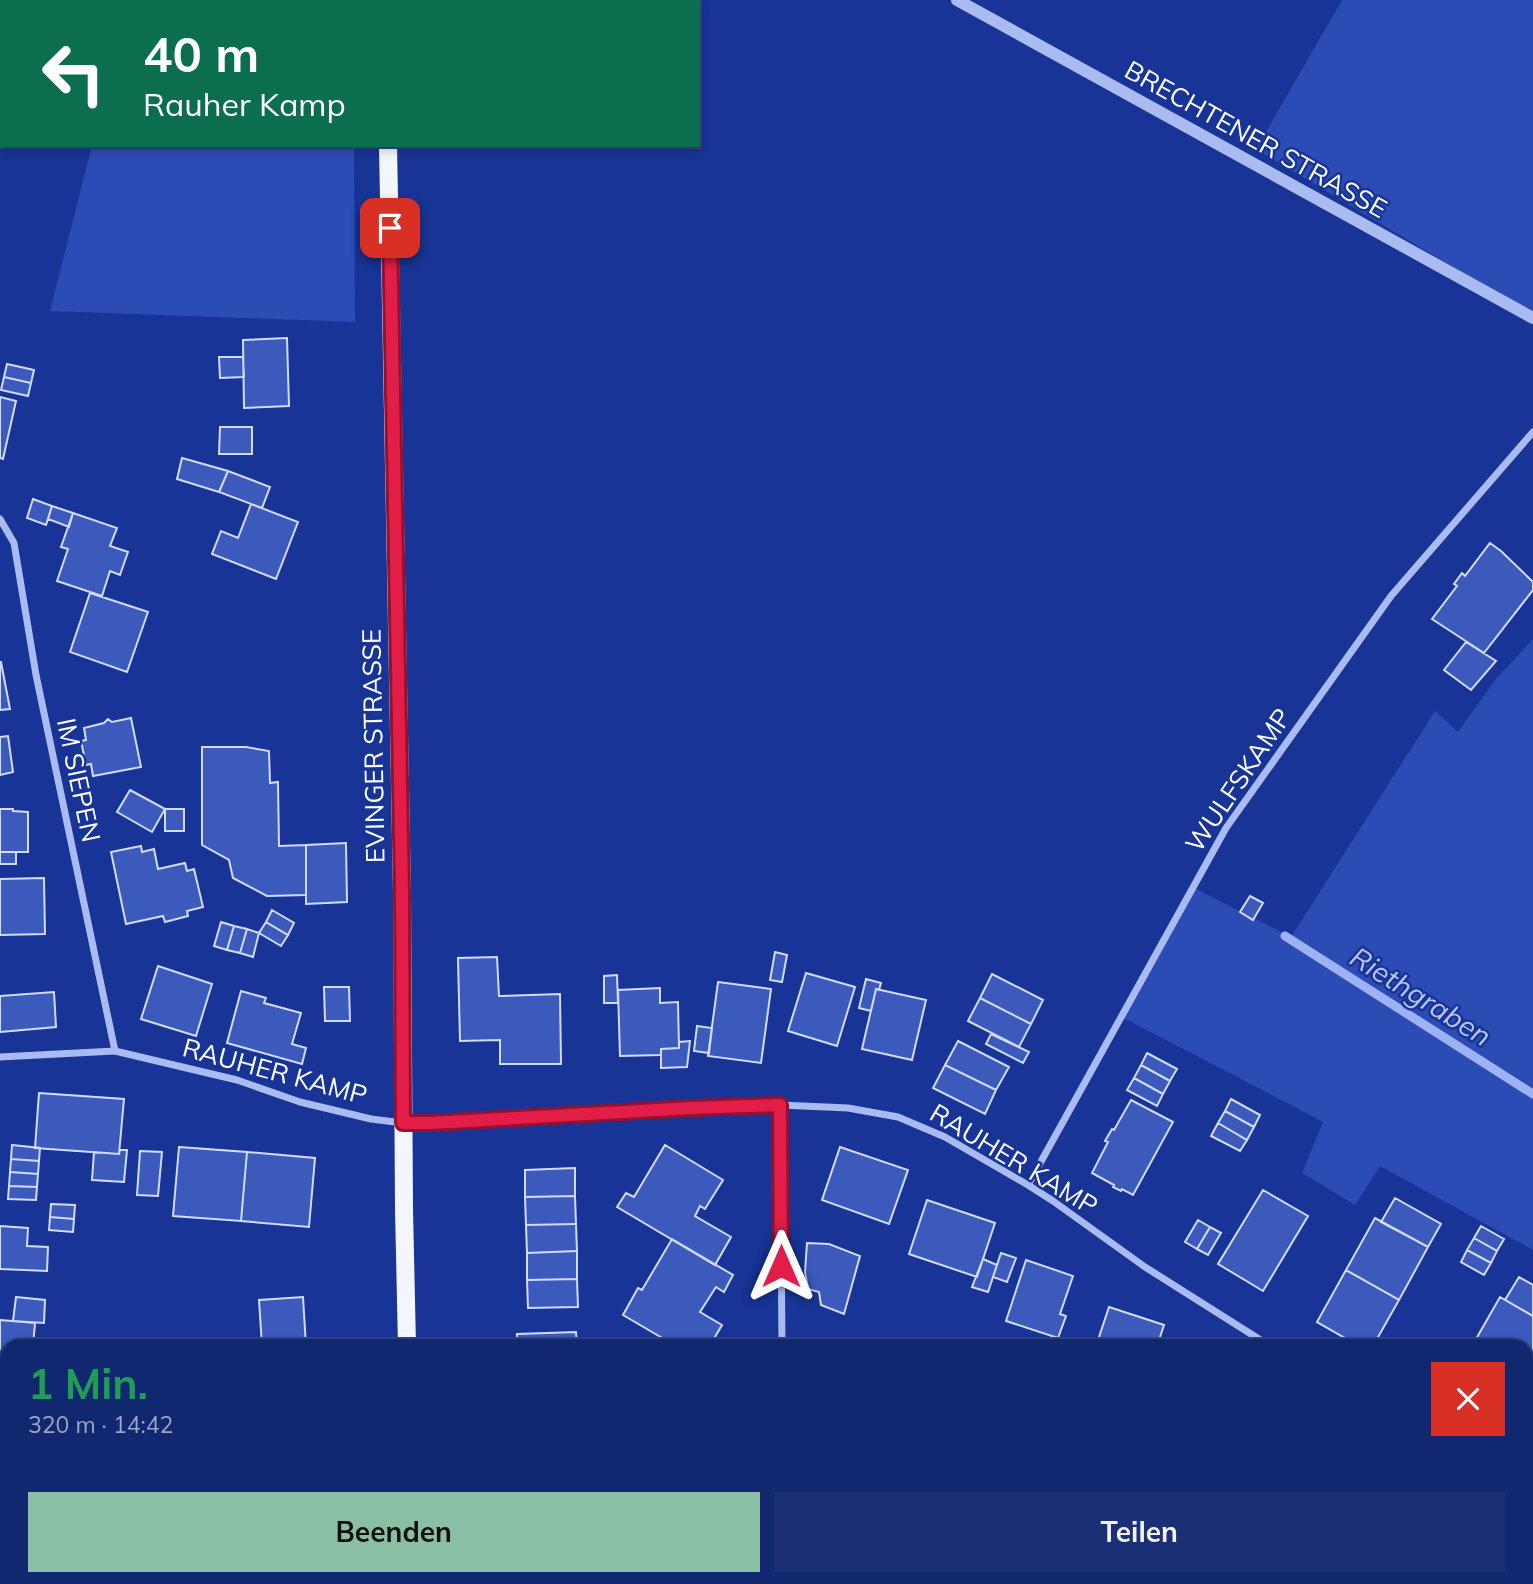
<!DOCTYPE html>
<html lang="de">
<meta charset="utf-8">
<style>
:root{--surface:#112770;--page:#1a2f75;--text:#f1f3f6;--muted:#9ca5c3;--line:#304483;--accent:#8abfa5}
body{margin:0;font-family:Mulish,sans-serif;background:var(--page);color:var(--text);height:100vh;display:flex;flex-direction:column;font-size:26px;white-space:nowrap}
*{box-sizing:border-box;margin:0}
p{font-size:23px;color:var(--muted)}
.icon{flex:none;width:38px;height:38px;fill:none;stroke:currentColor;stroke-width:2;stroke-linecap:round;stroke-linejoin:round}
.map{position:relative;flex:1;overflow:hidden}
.details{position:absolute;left:0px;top:1339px;width:1533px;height:247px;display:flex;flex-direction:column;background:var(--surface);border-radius:21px 21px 0 0;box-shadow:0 4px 10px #0003,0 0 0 2px var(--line)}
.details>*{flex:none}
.banner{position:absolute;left:0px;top:0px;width:700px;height:147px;box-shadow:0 4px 10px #0003,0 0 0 2px var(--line);background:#0b6e4f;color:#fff;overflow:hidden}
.pin{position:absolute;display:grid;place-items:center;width:60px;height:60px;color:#fff;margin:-30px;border-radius:14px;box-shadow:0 4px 10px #0006}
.me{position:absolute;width:77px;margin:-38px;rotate:0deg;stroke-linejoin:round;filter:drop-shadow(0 0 5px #0008)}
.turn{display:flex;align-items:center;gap:24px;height:147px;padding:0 28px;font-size:32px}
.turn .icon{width:91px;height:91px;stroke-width:2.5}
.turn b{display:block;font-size:49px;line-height:60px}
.round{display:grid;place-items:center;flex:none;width:74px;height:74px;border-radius:0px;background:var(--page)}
.summary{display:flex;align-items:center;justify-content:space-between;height:119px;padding:0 28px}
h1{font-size:42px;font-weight:700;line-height:52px;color:#1e9e55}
.cta{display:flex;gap:14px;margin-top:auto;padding:14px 28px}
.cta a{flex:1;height:80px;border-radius:0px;background:var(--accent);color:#111;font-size:28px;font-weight:700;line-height:80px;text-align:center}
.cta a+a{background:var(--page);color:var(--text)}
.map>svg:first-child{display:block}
.green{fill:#2b4cb5}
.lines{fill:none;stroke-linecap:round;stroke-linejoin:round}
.stream{stroke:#9cb2f3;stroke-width:9}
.building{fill:#3c5abc;stroke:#d1dbfc;stroke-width:2}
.service{stroke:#aabbf1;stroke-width:5}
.minor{stroke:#aabbf1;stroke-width:7}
.tertiary{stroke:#aabbf1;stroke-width:12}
.primary{stroke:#f4f6ff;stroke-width:18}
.route-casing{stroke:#92132f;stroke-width:18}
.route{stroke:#e11d48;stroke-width:12}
.labels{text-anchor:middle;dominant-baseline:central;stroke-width:5;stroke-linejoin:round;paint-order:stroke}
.street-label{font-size:26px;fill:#fff;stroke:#173496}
.water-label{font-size:28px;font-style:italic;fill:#b6c6f8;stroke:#173496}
</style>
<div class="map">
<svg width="1533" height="1584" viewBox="0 0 1533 1584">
<rect width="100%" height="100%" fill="#173496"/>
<!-- green -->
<path class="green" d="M125,0h229v2h-229z
M1342,0h191v315l-277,-166z
M92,145h262l1,177 -305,-11z
M1533,639v611l-153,-84 -25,39 -53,-32 21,-51 -201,-105 72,-129 97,49 144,-226 23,21 38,-53z"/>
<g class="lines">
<!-- stream -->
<path class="stream" d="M1285,936l248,158"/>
</g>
<!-- building -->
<path class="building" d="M287,338l2,68 -45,2 -1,-68z
M219,357h24l1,20 -24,1z
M7,364l27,6 -3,13 -27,-6z
M4,377l27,6 -3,13 -27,-6z
M0,397l16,4 -13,58 -3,-1z
M220,427h32v27h-33z
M182,458l46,13 -9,21 -42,-13z
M228,471l42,16 -8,21 -43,-16z
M33,499l19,7 -6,19 -19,-7z
M251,504l47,18 -22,57 -64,-25 9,-23 17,7z
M52,506l21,7 -4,14 -21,-8z
M73,513l44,15 -7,18 18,6 -8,23 -10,-4 -8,25 -45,-15 11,-32 -7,-2z
M1490,543l11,8 32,31v8l-49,63 -52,-34 25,-33 -3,-2 8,-11 3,3z
M90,593l58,19 -21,60 -57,-20z
M1466,642l30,19 -25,29 -27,-20z
M0,662h1l9,47 -10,1z
M131,718l10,49 -48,9 -2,-12 -5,1 -5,-24 5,-1 -2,-12 20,-5 4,-4 4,3z
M8,736l5,36 -13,3v-38z
M202,747h44l23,4 1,32 8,-1 1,64 27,-1v50l-39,1 -34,-18 -4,-18 -27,-15z
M130,790l35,19 -13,23 -35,-20z
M0,809h13v2l15,1v40h-28z
M165,809h19v22h-19z
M346,843l1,59 -41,2v-59z
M141,846l1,6 12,-3 4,20 27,-6 2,8 7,-2 9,38 -16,4 1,5 -23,6 -2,-6 -37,8 -15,-72z
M0,852h16v12h-16z
M44,878l1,56 -45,1v-56z
M1250,896l13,7 -10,17 -13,-8z
M272,910l22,13 -6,12 -22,-13z
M221,922l13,4 -7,24 -13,-4z
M266,922l22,13 -7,11 -22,-13z
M234,926l13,3 -7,24 -13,-3z
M247,929l12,4 -6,24 -13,-4z
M775,952l12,3 -5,27 -12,-2z
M497,957l2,39 61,-2 1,70h-61v-24l-40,1 -2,-83z
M158,966l54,18 -16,52 -55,-17z
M806,973l49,14 -18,59 -49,-15z
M992,974l51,26 -12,24 -51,-26z
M617,975l1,28h-14v-27z
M866,979l15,4 -2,7 -3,-1 -5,22 -12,-3z
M718,982l53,7 -10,74 -53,-7z
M324,987h25l1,34h-25z
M660,988v15l18,-1 1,46 -18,1v6l-41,1 -2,-66z
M876,989l50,11 -14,60 -50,-11z
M241,991l25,7 -2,5 37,10 -9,31 14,4 -4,16 -75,-21z
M54,992l2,35 -56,5v-36z
M980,998l51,26 -12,23 -51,-26z
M697,1026l15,2 -3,25 -15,-2z
M991,1034l38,18 -6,11 -37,-19z
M690,1041l-3,26 -26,1v-19l18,-1v-6z
M958,1041l51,26 -13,23 -51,-25z
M1147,1053l30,16 -7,12 -29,-16z
M945,1065l51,25 -11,24 -52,-26z
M1141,1065l29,16 -7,13 -29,-16z
M1134,1078l29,16 -6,12 -30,-16z
M39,1093l85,6 -5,55 -84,-6z
M1231,1099l29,16 -6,12 -29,-16z
M1131,1100l42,22 -40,73 -11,-6 -1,2 -8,-4 1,-2 -22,-12 16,-31 -3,-1 7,-12 2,1z
M1225,1111l29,16 -7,13 -29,-17z
M1218,1123l29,17 -7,11 -29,-15z
M12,1145l28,3 -1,13 -28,-2z
M665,1145l58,35 -18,29 -5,-3 -5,10 36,21 -16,28 -98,-58 9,-14 8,4z
M179,1147l68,5 -6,69 -68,-5z
M840,1147l68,23 -19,54 -67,-24z
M120,1150h7l-3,32 -32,-2 2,-28 25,2z
M140,1151l22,1 -4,44 -21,-1z
M247,1152l68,6 -6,69 -68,-6z
M11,1159l28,2 -1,13 -28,-2z
M575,1168v28l-50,1v-27z
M10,1172l28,2 -1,13 -28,-1z
M9,1186l28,1 -1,13 -28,-1z
M1263,1190l45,26 -45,75 -45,-27z
M575,1196l1,28 -50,1 -1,-28z
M1395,1198l46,26 -13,23 -47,-25z
M927,1200l68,23 -18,54 -68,-23z
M51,1204l24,1 -1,14 -24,-2z
M50,1217l24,2 -1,13 -24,-2z
M1375,1218l53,29 -29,53 -53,-30z
M1198,1220l12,7 -13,22 -12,-7z
M576,1224l1,27 -50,2 -1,-28z
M0,1226l28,2 -1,18 21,1 -1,24 -47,-2z
M1481,1226l23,13 -7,12 -23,-13z
M1210,1227l11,6 -13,22 -11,-6z
M1474,1238l23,13 -6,12 -24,-13z
M672,1239l61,36 -9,17 -8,-5 -16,25 22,13 -10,17 6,4h-42l-53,-31 15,-27 4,2z
M807,1243l22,1 31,12 -16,58 -23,-9 -2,-13 -11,-3 -3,-17z
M1467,1250l24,13 -7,12 -23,-13z
M577,1251v28l-50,1v-27z
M1001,1253l15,5 -9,24 -14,-5z
M983,1259l14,6 -9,27 -16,-5z
M1026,1260l47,16 -13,38 6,2 -8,22 -52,-17z
M1346,1270l53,30 -26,46h-14l-42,-24z
M1519,1277l14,8v31l-28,-16z
M577,1279l1,28 -50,1 -1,-28z
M16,1297l29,3 -1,23 -31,-2z
M303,1297l3,49h-44l-3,-46z
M1500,1297l33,19v44l-7,13v-27h-54z
M1109,1307l55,18 -7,21h-61z
M0,1320l35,3 -2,23h-26v23l-7,-1z
M576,1332l1,14h-60v-12z
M1346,1338l13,8h-17z
M0,1413h7v46l-7,-1z
M0,1517l7,1 -4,50 -3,-1z
M186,1578h70l1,6h-71z
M341,1578h26l1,4 -27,2z
M520,1578h64v6h-64z
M691,1578h39l9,6h-51z
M841,1578h17l9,6h-29z
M1099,1578h81l-3,6h-81z
M1193,1578h19l-4,6h-18z
M1212,1578h17l10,6h-31z
M1257,1578h20l-4,6h-9z
M1277,1578h18l4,3 -2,3h-24z"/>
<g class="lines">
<!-- service -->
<path class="service" d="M813,1584l4,-6"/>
<!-- minor -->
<path class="minor" d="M0,519l14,24 22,132 79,376
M0,1057l115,-6 122,29 63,22 71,17 32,4 289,-15 88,-3 68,3 50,9 47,20 83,48 25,16 92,66 125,79
M780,1105l2,241
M1028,1185l198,-357 165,-232 142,-164
M1526,1494l7,4
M939,1578l9,6"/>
<!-- tertiary -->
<path class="tertiary" d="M957,0l576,318"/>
<!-- primary -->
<path class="primary" d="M386,0v2
M388,145l14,748 2,316 3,137
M413,1578v6"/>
</g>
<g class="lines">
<!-- route casing -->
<g class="route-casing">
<path id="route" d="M390,228l12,664 1,231h28l261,-15 88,-3 1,161"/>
</g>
<!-- route -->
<use href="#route" class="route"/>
</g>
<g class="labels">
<!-- street labels -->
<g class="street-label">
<text transform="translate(1256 139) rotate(29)">BRECHTENER STRASSE</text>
<text transform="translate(373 746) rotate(-91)">EVINGER STRASSE</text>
<text transform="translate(79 780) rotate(78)">IM SIEPEN</text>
<text transform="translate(1238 780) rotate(-56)">WULFSKAMP</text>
<text transform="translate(275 1071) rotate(15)">RAUHER KAMP</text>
<text transform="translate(1014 1159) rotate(31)">RAUHER KAMP</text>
</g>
<!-- water labels -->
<g class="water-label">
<text transform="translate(1421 996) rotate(32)">Riethgraben</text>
</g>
</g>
</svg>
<div class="pin" style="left:390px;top:228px;background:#d93025"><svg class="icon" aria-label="arrive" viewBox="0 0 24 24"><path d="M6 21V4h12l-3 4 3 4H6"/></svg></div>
<svg class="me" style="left:781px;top:1266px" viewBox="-20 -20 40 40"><path d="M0-17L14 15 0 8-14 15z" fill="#e11d48" stroke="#fff" stroke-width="4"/></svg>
<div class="banner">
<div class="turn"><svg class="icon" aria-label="left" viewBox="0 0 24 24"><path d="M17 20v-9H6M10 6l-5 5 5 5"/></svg><div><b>40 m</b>Rauher Kamp</div></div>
</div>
<section class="details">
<div class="summary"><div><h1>1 Min.</h1><p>320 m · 14:42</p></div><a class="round" style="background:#d93025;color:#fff"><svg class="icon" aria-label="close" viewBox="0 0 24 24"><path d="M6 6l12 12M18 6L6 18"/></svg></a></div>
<div class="cta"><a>Beenden</a><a>Teilen</a></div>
</section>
</div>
